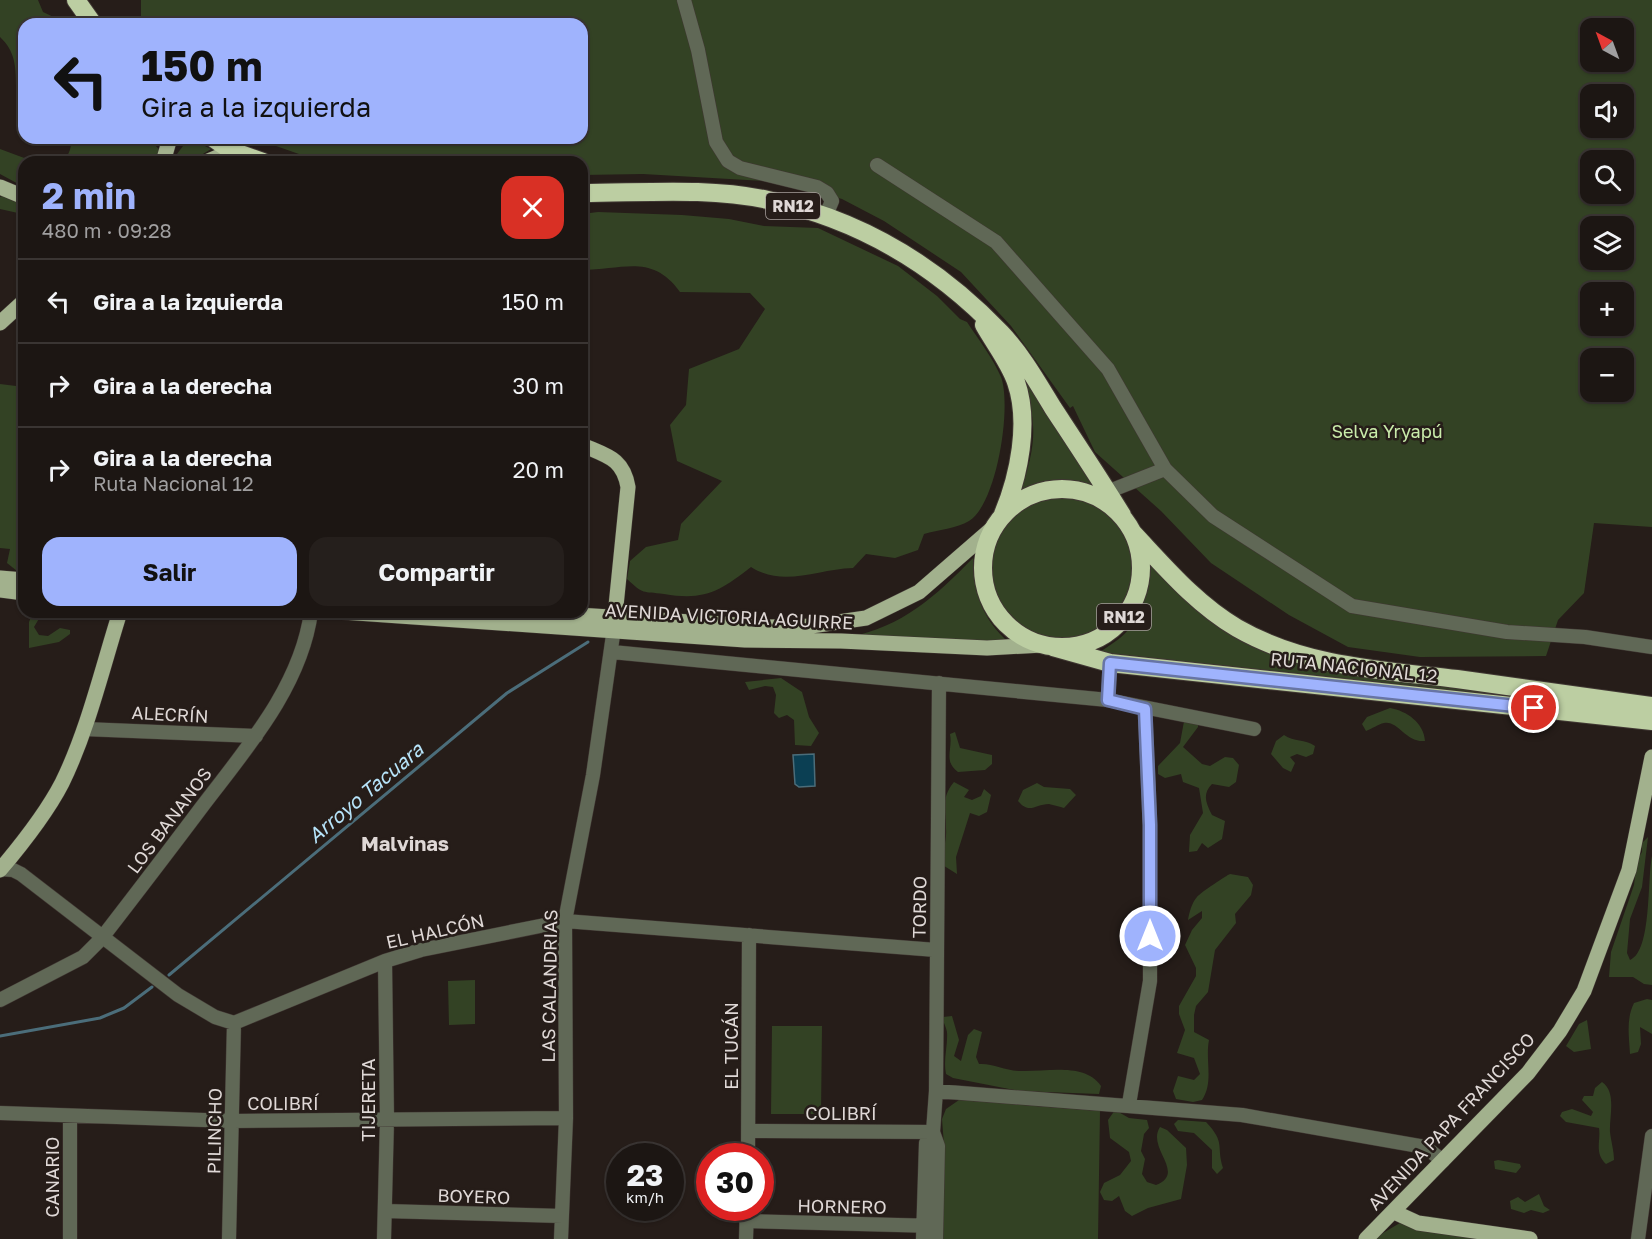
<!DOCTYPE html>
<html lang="es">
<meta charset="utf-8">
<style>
:root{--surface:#1c1613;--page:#251f1c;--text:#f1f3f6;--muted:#a09fa0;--line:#3a3533;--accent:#9fb3fd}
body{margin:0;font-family:"Golos Text",sans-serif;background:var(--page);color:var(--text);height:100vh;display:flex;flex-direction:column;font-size:22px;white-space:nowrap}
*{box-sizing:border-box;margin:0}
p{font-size:20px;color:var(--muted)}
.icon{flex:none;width:33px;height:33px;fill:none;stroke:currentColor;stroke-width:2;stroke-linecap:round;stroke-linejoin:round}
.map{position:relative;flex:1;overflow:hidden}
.drawer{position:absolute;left:18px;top:156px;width:570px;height:462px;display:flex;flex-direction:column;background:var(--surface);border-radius:18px;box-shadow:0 2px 4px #0004,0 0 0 2px var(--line)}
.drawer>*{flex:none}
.banner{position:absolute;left:18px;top:18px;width:570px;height:126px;border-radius:18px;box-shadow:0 2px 4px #0004,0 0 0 2px var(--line);background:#9fb3fd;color:#111;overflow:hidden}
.needle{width:39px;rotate:319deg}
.tools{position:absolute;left:1580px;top:18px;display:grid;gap:12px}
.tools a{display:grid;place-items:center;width:54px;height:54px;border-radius:12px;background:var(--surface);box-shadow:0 2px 4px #0004,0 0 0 2px var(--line);font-size:30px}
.speed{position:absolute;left:606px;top:1143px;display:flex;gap:12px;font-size:30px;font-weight:700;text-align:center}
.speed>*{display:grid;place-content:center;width:78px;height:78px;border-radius:50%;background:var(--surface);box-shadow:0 2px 4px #0004,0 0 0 2px var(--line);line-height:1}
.speed small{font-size:15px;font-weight:400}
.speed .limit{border:9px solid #d22;background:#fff;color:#111}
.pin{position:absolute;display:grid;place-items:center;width:51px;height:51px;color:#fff;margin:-26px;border:3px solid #fff;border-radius:50%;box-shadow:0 2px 6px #0007}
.me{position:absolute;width:66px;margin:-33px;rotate:0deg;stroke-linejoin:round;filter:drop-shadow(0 0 4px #0008)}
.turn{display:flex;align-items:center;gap:21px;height:126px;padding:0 24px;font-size:27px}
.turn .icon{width:78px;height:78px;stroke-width:2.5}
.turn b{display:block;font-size:42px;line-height:51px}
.round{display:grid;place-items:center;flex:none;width:63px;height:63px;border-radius:18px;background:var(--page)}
.head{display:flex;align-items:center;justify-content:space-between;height:102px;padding:0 24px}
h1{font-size:36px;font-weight:700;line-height:45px;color:var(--accent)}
.button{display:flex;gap:12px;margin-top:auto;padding:12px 24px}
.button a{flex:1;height:69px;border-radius:18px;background:var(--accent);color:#111;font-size:24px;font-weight:700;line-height:69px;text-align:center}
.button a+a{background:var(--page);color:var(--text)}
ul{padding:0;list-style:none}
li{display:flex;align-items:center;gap:18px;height:84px;padding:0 24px;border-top:2px solid var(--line)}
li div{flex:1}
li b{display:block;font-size:22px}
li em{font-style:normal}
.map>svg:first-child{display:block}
.green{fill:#334224;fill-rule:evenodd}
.water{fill:#0b3f53;stroke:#4b6d7a;stroke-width:1.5}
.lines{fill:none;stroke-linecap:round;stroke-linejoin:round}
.stream{stroke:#4b6d7a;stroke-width:3}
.minor-casing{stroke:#403733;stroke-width:15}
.major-casing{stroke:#403733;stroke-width:16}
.highway-casing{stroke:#403733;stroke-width:20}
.minor{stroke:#606856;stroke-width:14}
.major{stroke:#a2b18d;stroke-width:15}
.highway{stroke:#bccea2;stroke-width:18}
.route-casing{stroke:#6774a4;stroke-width:15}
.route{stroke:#9fb3fd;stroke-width:10}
.labels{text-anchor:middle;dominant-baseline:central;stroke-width:5;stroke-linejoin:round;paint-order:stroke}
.shield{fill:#261d19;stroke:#a8a09d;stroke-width:1.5}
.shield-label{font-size:16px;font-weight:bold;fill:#dfd8d6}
.park-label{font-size:18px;fill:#c9ebaa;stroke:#261d19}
.street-label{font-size:18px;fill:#dfd8d6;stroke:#261d19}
.water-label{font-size:20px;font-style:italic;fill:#b7e4fa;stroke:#261d19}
.neighbourhood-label{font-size:20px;font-weight:bold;fill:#dfd8d6;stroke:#261d19}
</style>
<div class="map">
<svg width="1652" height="1239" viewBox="0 0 1652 1239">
<rect width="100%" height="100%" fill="#261d19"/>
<!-- green -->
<path class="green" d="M0,0h38l5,12 19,9 10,-3 3,3v3h-51v63l-8,-1c0,-20 -1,-35 -16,-49z
M141,0h1511v527l-58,-4 -10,70 -26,27 -12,36 -126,1 -72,-10 -59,-32 -78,-52 -50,-52 -66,-59 -22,-46 -3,2 -59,-82 -50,-54 -77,-51 -42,-22 -60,-17 -139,-8 -61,1v-13h-250l-16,-2 -63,-22h329v-114h-441zM1590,28h33v34h-33zM1590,94h33v34h-33zM1590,160h33v34h-33zM1590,226h33v34h-33zM1590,292h33v34h-33zM1590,358h33v34h-33z
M71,138h41l1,2 3,-2c26,0 39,-2 50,24h-105c8,-5 11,-15 10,-24z
M189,138l22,11 -21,13h-19z
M0,149l35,13 9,-4 5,4h-25v25l-24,-13z
M3,195l17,5 4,7 -6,6 -18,-4v-12z
M598,212l84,3 47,4 35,7 54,2 80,38 39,30 23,23 7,3c11,17 26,36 34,55 11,29 -4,127 -32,144 -12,7 -31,9 -45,13l-6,16 -23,8 -29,-4 -13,14c-36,1 -69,20 -102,-1 -31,24 -46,34 -87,27 -22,-3 -20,1 -37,-15l3,-18 16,-14 32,-7 3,-16 41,-43 -45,-20 -7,-36 16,-20 3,-36 50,-20 26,-40 -15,-16 -70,-1c-28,-39 -57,-22 -98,-22v-56z
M1018,368l81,120c-36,-14 -45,-8 -79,5 18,-53 18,-73 -2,-125z
M0,384l24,3v163l-2,1 2,14 -7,6 -10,-8 3,-14 -10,-1z
M990 567a72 72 0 1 1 144 0a72 72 0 1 1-144 0Z
M973,558c0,37 12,67 42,89l-166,-10c53,-10 87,-41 124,-79z
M1148,559l127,95 50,16 318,40 -1,5 -543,-62c9,-7 22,-14 29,-23 17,-19 20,-47 20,-71z
M33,612h10l-9,15 5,8 9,1 12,-8 10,2v4l-11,8 -30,6v-26z
M781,678l21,14 7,25 10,16 -8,13 -16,-1 -1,-25 -7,-5 -8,3 -5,-5 2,-18 -3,-8 -8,-1 -16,4 -4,-8z
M1390,708c17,3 34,15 35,33 -19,2 -27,-21 -41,-18 -6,1 -12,6 -18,8l-4,-7 5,-7z
M1185,716l13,2v9l-15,20 19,17 8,2 15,-9 8,1 6,7 -3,17 -7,5 -17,-3c-10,10 -6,19 0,31l13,6 -3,18 -14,9 -6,-5 -5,8 -8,1 1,-17 13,-22 -4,-25 -16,-6 -2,-8 -16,4 -7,-4v-8l22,-23z
M955,732l5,16 32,7v9l-7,6 -27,2c-15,-11 -5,-23 -8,-38z
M1284,735c10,7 21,4 31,11l-2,8 -7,3 -9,-3 -7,3 5,6 -4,9 -8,-4 -12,-14 5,-13z
M954,782l15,8 -5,7 8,3 9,-4 3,-7 7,6 -4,17 -8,4 -9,-3 -14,44 1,17 -16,-10c1,-12 6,-23 5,-35 0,-19 -6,-30 8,-47z
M1037,783l7,4 26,2 6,6 -12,13c-4,-1 -10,-3 -15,-4 -14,0 -19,11 -31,-3l5,-11z
M1648,837l-6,50 -12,32 -3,34 3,7c22,-9 17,-81 22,-104v129l-8,-1 -11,-7h-24l2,-25 23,-67 3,-25 5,-8v-9z
M1230,874l18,3 5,8 -2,10 -16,19 1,9 -21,27 -7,42 -12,14 -2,9v17l15,8c-4,21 5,42 -7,60l-9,2 -17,-3 -3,-8 5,-15 16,4 6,-6 -6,-16 -17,-5 8,-23 -6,-16v-8l17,-30v-8l-11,-23 7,-15 10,-12v-7l-14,9c1,-7 4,-18 9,-23 3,-4 30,-22 33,-23z
M475,980v44l-26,1 -1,-44z
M1647,999l5,1v34l-12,-7 1,17 -3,8 -8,2c-1,-18 -4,-35 4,-51z
M952,1016l7,24 -5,16 7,5 7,-26 6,-6 8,3 -6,25 3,7c14,-1 27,7 42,7 24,1 64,-9 80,15l-2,8 -80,-3 -66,-13 -7,-4c-3,-14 2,-28 1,-42 -1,-6 -4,-9 -4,-15z
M1587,1020l4,29 -17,3 -8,-6 13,-22z
M772,1026h50l-1,88h-50z
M1602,1082c15,10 7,35 8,50 1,9 4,19 4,28l-8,4c-12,-11 -5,-23 -7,-36l-33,-6 -6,-6 2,-4 10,-3 19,7 2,-4 -11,-12 2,-4h9l2,-8z
M959,1100l141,11 -2,128h-156l2,-94 -2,-26 4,-10z
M1115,1110l14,8 18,2 2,8 -5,6 -3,17 4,8 -3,15 5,8 9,3c31,-12 -10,-37 4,-58l7,3 19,18 1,17 -6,34 -33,9 -16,8 -7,-5 -6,-15 -7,5 -8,-1 -4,-8 4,-9 16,-8 11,-14 -2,-9 -19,-14 -2,-18z
M1178,1120l28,2c20,21 10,24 17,46l-6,6 -5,-6v-18l-18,-17 -16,-2 -4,-7z
M1498,1160l22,4 1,3 -5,6 -21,-4 -1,-8z
M1539,1194l5,12 6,4 -7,3 -12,-3 -7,3 -13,-4 -1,-8 8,-4 7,5z
M1428,1216l36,6 41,17h-132l37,-22z"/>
<!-- water -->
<path class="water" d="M814,754l1,32 -16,1 -4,-3 -2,-29z"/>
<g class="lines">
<!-- stream -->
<path class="stream" d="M169,975l338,-282 81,-51
M0,1036l100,-18 24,-10 28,-21"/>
<!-- minor casing -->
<g class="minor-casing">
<path id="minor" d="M684,0l14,50 18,92 12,19 12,7 77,19 10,6 5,8 -6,14
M877,165l119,77 112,127 57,100 48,47 139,90 155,26 78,5 67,10
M1099,498l8,-6 58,-23
M612,652l496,48 146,29
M1108,700l2,-37
M84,729l172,7
M0,869l13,1 8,4 157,121 37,22 19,6 151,-62 36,-11 144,-29 371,29
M0,1000l83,-43 18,-18c34,-44 67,-87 100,-131 44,-58 100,-121 110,-196
M936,1091l306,24 183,32 18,14
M1129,1104l21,-123v-156l-5,-116
M0,1113l233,8 333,-3
M749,1131l184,1
M748,1156l1,-221
M385,1211l177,5
M746,1221l190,5
M70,1239v-123
M229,1239l5,-216
M384,1239l3,-119 -2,-159
M561,1239l5,-121 -1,-197 28,-146 22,-154
M746,1239l1,-31
M923,1239l3,-96 7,-11
M936,1239l2,-93 -5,-14 3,-41 3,-408
M1638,1239l14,-103"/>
</g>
<!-- major casing -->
<g class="major-casing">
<path id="major" d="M163,162l7,-24
M206,162l26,-11
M0,187l24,10
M0,323l24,-22
M582,445c25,11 41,13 46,42l-13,129
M0,578l24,2
M0,590l24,3
M342,612l403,28 96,1 146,7 56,-3
M529,612l241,15 41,-1 55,-8 53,-26 76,-66
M0,870c22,-26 46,-56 62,-87 26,-53 40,-114 58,-171
M1394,1212l24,11 112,16
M1366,1239l162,-166 32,-42 24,-40 45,-121 23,-113"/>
</g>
<!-- highway casing -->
<g class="highway-casing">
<path id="highway" d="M76,0l17,24
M213,138l19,13 31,11
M582,193c61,0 126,-6 186,7 91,19 169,66 233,133 21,22 36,49 52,75 23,35 47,71 69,107
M984,325c10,18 25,37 32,57 14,40 3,94 -13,132
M983 568a79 79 0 1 1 158 0a79 79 0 1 1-158 0Z
M1133,533c32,34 63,71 104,95 68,39 145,42 220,51 65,9 130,18 195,27
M1053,647l57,16 542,58"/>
</g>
<!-- minor -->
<use href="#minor" class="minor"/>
<!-- major -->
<use href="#major" class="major"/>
<!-- highway -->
<use href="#highway" class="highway"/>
</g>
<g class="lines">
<!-- route casing -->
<g class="route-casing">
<path id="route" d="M1150,936v-111l-5,-116 -37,-9 2,-37 424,45"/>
</g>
<!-- route -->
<use href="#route" class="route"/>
</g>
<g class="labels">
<!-- shield labels -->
<g class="shield">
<rect x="766" y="193" width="54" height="26" rx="4.5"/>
<rect x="1097" y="604" width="54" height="26" rx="4.5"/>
</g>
<g class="shield-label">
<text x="793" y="206">RN12</text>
<text x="1124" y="617">RN12</text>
</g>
<!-- park labels -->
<g class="park-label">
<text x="1387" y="431">Selva Yryapú</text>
</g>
<!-- street labels -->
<g class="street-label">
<text transform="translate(729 616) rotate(3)">AVENIDA VICTORIA AGUIRRE</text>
<text transform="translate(1354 667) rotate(6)">RUTA NACIONAL 12</text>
<text transform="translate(170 714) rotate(3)">ALECRÍN</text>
<text transform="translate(169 820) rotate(-53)">LOS BANANOS</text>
<text transform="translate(919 907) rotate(-89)">TORDO</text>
<text transform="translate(435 931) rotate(-13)">EL HALCÓN</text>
<text transform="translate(549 986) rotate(-89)">LAS CALANDRIAS</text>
<text transform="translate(731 1046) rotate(-90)">EL TUCÁN</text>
<text transform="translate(368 1100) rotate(-90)">TIJERETA</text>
<text x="283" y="1103">COLIBRÍ</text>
<text x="841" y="1113">COLIBRÍ</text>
<text transform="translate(1451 1121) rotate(-47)">AVENIDA PAPA FRANCISCO</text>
<text transform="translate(214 1131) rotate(-89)">PILINCHO</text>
<text transform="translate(52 1177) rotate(-90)">CANARIO</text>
<text transform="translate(474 1196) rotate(2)">BOYERO</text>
<text transform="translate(842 1206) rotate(1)">HORNERO</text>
</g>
<!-- water labels -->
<g class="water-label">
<text transform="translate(365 792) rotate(-40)">Arroyo Tacuara</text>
</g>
<!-- neighbourhood labels -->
<g class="neighbourhood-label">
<text x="405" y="843">Malvinas</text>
</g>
</g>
</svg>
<div class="tools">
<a><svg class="needle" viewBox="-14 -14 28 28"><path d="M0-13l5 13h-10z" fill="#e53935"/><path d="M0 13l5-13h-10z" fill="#a09fa0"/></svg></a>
<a><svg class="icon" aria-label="sound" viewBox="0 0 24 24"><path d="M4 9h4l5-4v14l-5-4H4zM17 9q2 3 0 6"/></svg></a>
<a><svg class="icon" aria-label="search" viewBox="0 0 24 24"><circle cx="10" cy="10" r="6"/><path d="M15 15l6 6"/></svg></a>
<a><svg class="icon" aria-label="layers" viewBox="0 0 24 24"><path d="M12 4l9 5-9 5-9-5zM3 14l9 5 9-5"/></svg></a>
<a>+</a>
<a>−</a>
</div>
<div class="speed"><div>23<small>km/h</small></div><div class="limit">30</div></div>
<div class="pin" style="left:1534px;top:708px;background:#d93025"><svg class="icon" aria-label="arrive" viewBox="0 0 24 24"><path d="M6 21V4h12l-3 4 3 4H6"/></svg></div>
<svg class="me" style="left:1150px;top:936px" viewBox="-20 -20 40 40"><circle r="17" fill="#9fb3fd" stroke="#fff" stroke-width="3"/><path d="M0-11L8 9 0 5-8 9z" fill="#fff"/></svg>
<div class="banner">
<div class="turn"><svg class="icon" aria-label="left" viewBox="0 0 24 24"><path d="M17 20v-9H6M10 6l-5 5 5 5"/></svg><div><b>150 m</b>Gira a la izquierda</div></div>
</div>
<section class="drawer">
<div class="head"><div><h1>2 min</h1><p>480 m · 09:28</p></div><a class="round" style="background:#d93025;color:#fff"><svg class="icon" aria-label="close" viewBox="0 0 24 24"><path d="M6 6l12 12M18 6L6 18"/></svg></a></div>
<ul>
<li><svg class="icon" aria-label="left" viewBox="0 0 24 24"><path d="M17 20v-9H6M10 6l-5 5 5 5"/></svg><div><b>Gira a la izquierda</b></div><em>150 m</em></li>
<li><svg class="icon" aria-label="right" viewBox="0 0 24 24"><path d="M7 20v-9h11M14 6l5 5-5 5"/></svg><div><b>Gira a la derecha</b></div><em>30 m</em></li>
<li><svg class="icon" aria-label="right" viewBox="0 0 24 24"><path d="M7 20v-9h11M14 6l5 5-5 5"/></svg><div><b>Gira a la derecha</b><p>Ruta Nacional 12</p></div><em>20 m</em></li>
</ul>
<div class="button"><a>Salir</a><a>Compartir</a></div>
</section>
</div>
